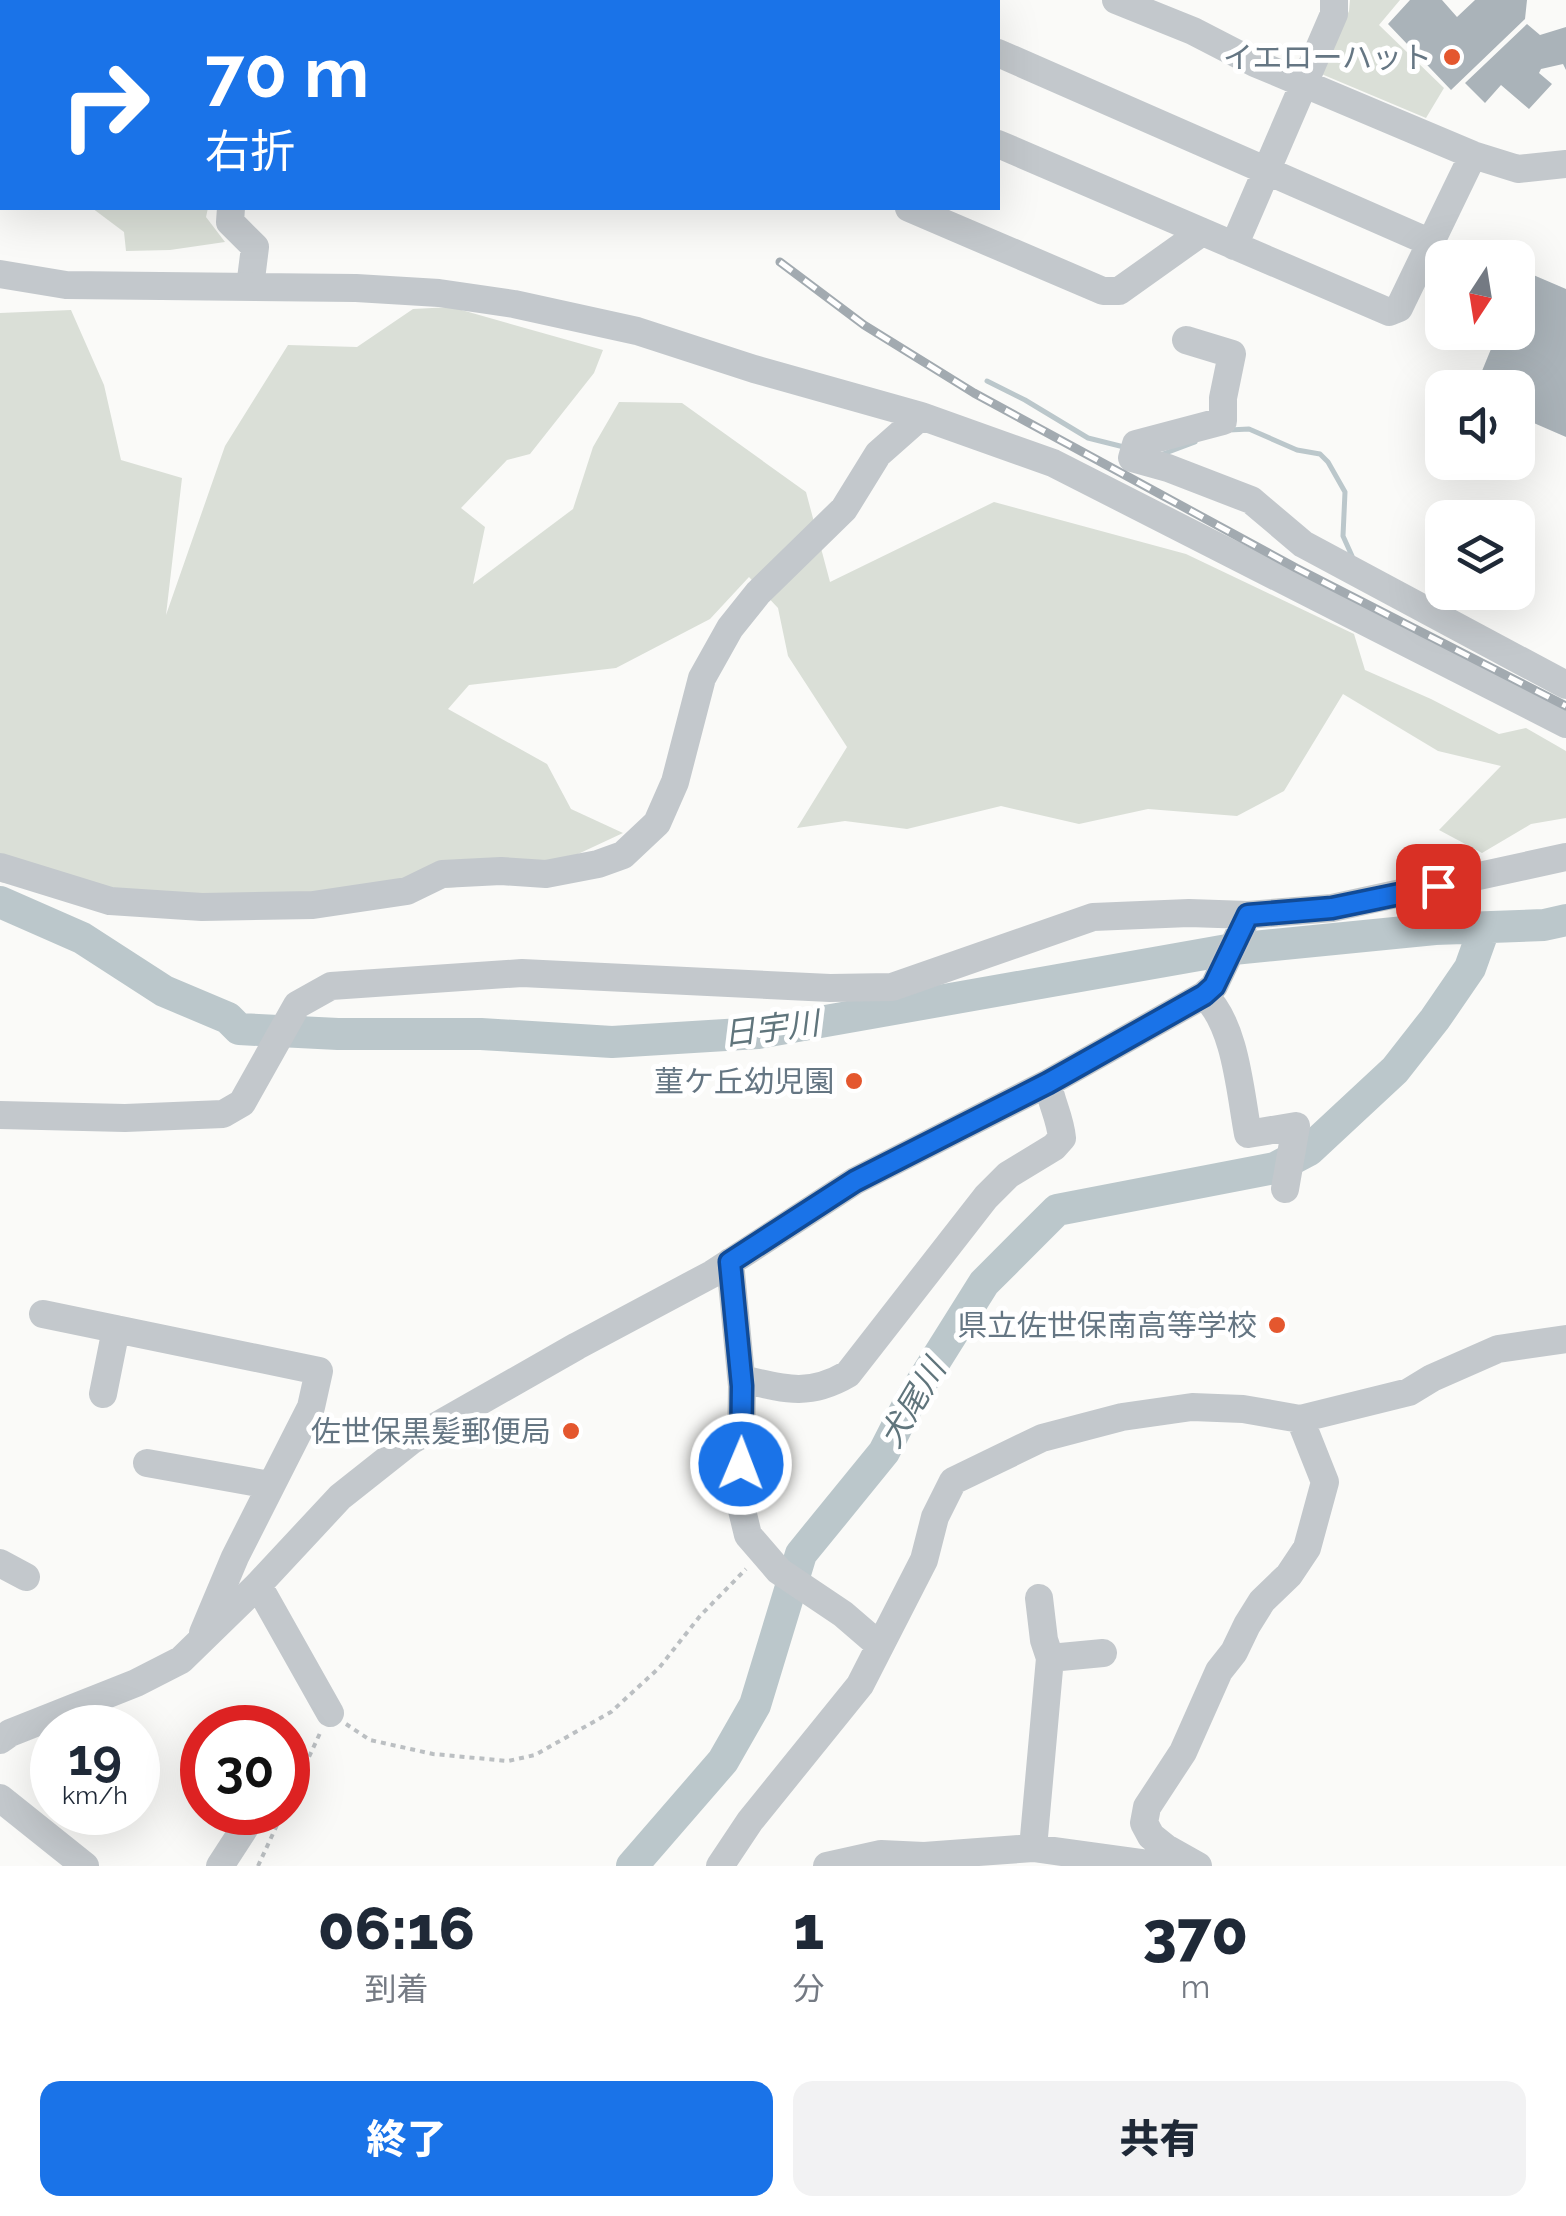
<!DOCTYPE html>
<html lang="ja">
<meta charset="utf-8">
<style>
:root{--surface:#fff;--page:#f2f2f3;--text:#1f2937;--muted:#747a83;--accent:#1a73e8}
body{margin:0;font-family:Raleway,"Noto Sans JP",sans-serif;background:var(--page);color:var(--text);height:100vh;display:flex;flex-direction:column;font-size:38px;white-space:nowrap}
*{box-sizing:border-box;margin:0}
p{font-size:32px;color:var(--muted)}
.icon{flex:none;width:55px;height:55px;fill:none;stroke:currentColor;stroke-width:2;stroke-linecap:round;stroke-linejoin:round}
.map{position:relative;height:1866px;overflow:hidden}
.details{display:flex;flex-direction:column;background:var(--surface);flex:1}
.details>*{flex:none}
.guide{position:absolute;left:0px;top:0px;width:1000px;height:210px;box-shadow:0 10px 40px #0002;background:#1a73e8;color:#fff;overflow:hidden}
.needle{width:65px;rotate:192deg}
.tools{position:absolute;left:1425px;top:240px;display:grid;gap:20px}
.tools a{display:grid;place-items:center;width:110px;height:110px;border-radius:20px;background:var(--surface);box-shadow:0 10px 40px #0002;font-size:50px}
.speed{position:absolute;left:30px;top:1705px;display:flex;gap:20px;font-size:50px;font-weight:700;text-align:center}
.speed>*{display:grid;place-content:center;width:130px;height:130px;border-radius:50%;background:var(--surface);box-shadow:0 10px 40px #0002;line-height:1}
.speed small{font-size:25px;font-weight:400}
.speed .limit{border:15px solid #d22;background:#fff;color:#111}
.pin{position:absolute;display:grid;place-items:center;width:85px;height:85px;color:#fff;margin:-42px;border-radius:20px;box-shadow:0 5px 15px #0006}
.me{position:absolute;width:110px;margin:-55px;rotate:1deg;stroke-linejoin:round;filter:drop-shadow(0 0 8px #0008)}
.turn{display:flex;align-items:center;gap:35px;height:210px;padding:0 40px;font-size:45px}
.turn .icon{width:130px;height:130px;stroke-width:2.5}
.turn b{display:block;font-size:70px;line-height:85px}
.eta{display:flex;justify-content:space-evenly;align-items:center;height:170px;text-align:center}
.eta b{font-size:60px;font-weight:800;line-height:70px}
.button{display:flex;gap:20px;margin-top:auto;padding:20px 40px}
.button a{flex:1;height:115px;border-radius:20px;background:var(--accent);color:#fff;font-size:40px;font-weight:800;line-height:115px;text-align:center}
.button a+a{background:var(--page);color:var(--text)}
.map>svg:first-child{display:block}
.green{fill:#dadfd7}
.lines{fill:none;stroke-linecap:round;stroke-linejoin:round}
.stream{stroke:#bbc7cb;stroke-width:5}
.river{stroke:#bbc7cb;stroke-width:32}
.building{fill:#aab3b9}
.path{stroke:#bbbfc2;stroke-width:4;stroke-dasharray:5 5;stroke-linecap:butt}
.minor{stroke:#c3c8cc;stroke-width:28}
.rail-casing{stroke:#a2aab0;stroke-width:9}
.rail{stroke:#fff;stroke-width:5;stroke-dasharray:15;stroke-linecap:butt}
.route-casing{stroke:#114b97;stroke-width:25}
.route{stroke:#1a73e8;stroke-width:18}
.poi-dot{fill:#e4572e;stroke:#fff;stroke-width:4}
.labels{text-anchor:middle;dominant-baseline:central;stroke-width:10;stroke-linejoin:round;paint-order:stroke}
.poi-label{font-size:30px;fill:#657683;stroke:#fff;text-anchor:end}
.water-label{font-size:32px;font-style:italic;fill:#60757c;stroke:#fff}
</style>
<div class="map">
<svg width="1566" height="1866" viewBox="0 0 1566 1866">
<rect width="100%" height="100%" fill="#fafaf8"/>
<!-- green -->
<path class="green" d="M0,0l115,2h-113l-2,161z
M1350,0h50l-21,25 65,63 -18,30 -107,-45 30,-62z
M92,208h116l-2,9 19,25 -55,8 -44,1 -2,-19z
M451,307l152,43 -9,23 -64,81 -23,6 -46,48 24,19 -12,57 100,-75 20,-62 26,-45 63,1 124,89 24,90 164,-80 192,52 168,80 11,36 66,29 68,35 27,-6 40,23v67l-35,6 -49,29 -43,-23 62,-64 -63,-15 -95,-57 -59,97 -47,25 -89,-7 -69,15 -78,-18 -94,23 -62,-8 -48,7 50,-81 -59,-91 -10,-48 -29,-31 -39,42 -94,49 -147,17 -21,24 99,55 24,45 52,24 -45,21 -121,33 -299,25 -158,-30v-569l71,-3 33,75 17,75 61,18 -16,137 59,-169 63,-101 69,2 56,-38z"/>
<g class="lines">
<!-- stream -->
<path class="stream" d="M987,381l38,19 63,38 40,10
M1229,430l20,-1 48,21 23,4 8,8 17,30 -2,44 9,20
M1163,454l32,-12"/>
<!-- river -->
<path class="river" d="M0,902l82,36 82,53 64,27 11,11 99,5h143l131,8 146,-9 475,-84 202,-20 109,-4 22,-5
M632,1866l91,-105 32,-56 46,-151 83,-102 26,-51 74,-118 73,-73 218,-42 34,-18 86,-80 40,-51 35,-51 14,-39"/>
</g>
<!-- building -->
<path class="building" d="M1410,0h32l15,17 18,-17h52l-2,19 -74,71 -63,-66z
M1527,24l13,11 26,-8v43l-3,-6 -22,5 -2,4 13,11 -23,25 -28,-24 -16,18 -20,-20z
M1524,271l42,18v148l-48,-21v-28h-43l23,-56h20v-45z"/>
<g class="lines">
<!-- path -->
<path class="path" d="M346,1724l24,16 63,14 75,7 27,-6 76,-43 48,-44 41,-52 46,-47
M288,1802l33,-71
M258,1866l25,-54"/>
<!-- minor -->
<path class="minor" d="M525,0l1,2
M666,0l5,2
M876,0l5,2
M1116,0l77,31 62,32 218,92 45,14 48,-5
M223,2v-2
M317,2h4
M738,2l1,-2
M949,2l1,-2
M998,53l431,189
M998,144l391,168 10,-4 74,-153
M231,208l-1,14 25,25 -5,40
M909,208l194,83h16l83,-59
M1234,246l100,-232v-14
M0,274l66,11 290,3 83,5 75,11 123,27 117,38 167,47 132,47 513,261
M1186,340l46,14 -9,44v23l-87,23 -4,14 36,10 83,32 52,44 263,141
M0,867l110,34 92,6 111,-2 94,-14 35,-17 59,-3 45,3 52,-10 25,-9 34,-32 18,-41 27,-104 28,-50 28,-35 86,-84 34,-55 43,-38
M1204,995c32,30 36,97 44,139l48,-8 -11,63
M0,1115l125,3 98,-4 19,-11 55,-98 34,-19 191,-13 308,15 62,-1 201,-70 96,-4 59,2 84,-7 234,-51
M730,1262l12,124 -2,116 8,33 31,36 64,43 36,31
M43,1314l276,57 -8,36 -76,150 -32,76
M742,1379c42,10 67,18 106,-5l138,-177 22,-22 46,-28 8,-9c-2,-21 -11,-35 -14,-55
M103,1394l13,-65
M147,1463l123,22
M0,1563l26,14
M258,1585l72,128
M1050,1658l53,-5
M0,1740l10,-7 126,-50 45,-23 77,-75 82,-88 72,-57 165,-94 135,-72 143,-93 193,-98 156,-88 10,-9 34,-71
M0,1798l85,68
M1033,1848l17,-190 -6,-18 -5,-42
M220,1866l33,-51
M720,1866l30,-45 110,-136 64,-125 11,-43 18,-36 89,-43 80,-21 70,-10 51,2 57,10 109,-27 23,-14 66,-29 68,-10
M827,1866l54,-12 43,2 109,-8 131,18
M1198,1866l-32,-18 -15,-12 -7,-13 3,-16 36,-55 36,-81 15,-19 13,-27 15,-24 27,-26 18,-27 18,-66 -25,-63"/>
<!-- rail casing -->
<g class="rail-casing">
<path id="rail" d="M780,262l84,63 110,68 322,175 270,138"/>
</g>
<!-- rail -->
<use href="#rail" class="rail"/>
</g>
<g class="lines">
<!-- route casing -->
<g class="route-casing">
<path id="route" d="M741,1464l1,-78 -12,-124 125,-81 193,-98 156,-88 10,-9 34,-71 84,-7 106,-22"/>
</g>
<!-- route -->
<use href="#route" class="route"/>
</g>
<!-- markers -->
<g class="poi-dot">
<circle cx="1452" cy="57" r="10"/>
<circle cx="854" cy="1081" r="10"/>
<circle cx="1277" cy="1325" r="10"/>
<circle cx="571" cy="1431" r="10"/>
</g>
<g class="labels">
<!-- poi labels -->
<g class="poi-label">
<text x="1432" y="57">イエローハット</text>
<text x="834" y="1081">菫ケ丘幼児園</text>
<text x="1257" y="1325">県立佐世保南高等学校</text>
<text x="551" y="1431">佐世保黒髪郵便局</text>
</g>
<!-- water labels -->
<g class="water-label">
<text transform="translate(771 1028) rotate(-7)">日宇川</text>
<text transform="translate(912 1403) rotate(-59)">犬尾川</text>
</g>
</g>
</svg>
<div class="tools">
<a><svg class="needle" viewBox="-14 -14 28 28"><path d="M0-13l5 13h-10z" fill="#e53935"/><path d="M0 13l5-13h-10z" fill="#747a83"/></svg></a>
<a><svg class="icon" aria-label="sound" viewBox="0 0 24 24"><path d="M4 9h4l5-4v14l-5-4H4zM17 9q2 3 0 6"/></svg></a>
<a><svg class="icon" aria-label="layers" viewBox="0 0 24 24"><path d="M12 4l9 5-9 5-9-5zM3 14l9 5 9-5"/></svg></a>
</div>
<div class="speed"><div>19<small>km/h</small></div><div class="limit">30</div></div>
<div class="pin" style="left:1438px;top:886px;background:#d93025"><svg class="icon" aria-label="arrive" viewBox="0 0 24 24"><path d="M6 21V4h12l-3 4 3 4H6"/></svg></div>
<svg class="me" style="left:741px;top:1464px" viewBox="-20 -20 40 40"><circle r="17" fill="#1a73e8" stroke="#fff" stroke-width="3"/><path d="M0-11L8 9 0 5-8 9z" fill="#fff"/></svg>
<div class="guide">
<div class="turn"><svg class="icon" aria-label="right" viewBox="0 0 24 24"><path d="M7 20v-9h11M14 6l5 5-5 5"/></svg><div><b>70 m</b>右折</div></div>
</div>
</div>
<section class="details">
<div class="eta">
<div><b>06:16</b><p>到着</p></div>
<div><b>1</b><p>分</p></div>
<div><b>370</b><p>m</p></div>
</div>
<div class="button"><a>終了</a><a>共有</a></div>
</section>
